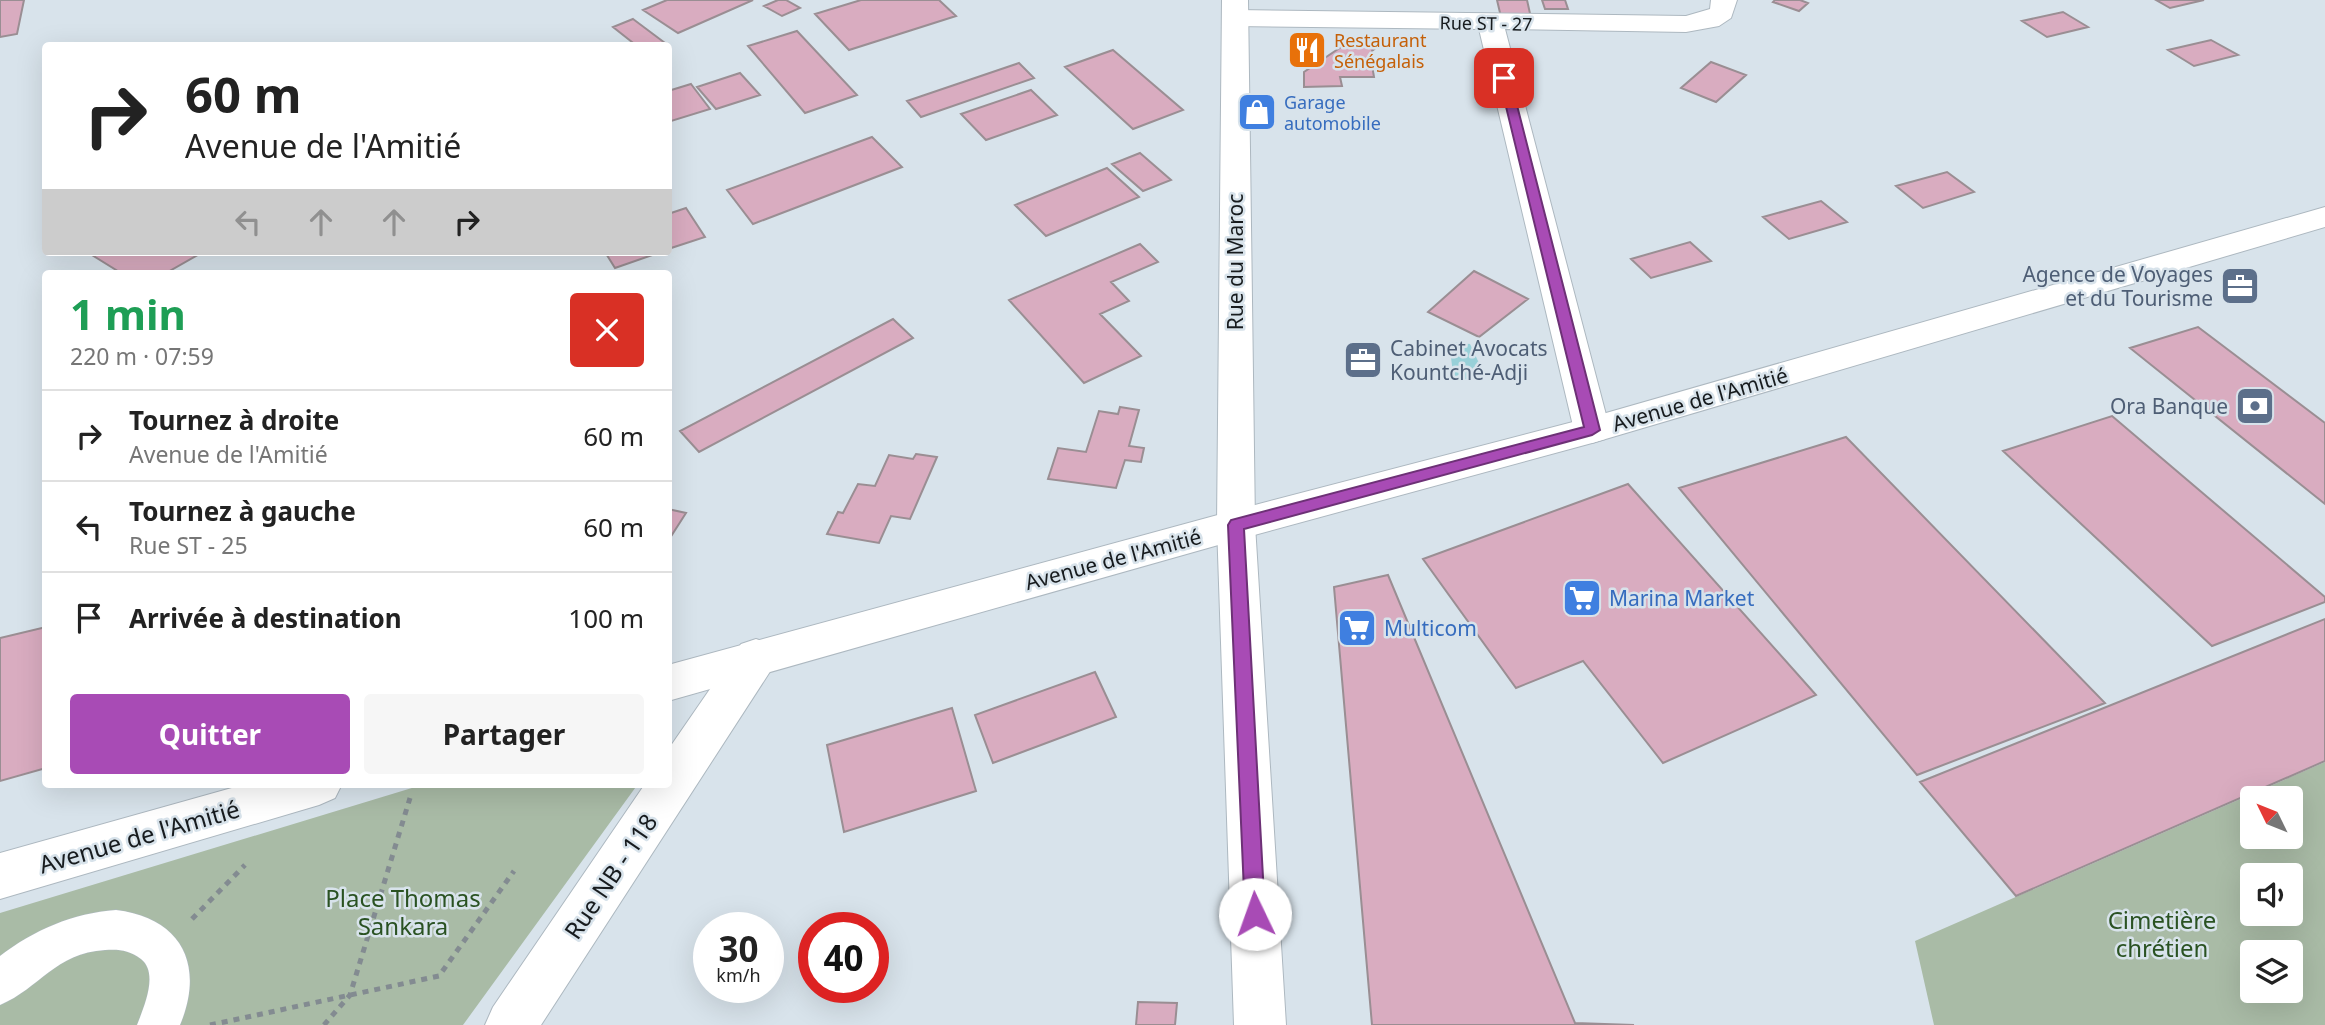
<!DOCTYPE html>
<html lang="fr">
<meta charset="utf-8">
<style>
:root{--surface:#fff;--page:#f6f6f6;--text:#222;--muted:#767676;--line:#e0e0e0;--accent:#a84bb5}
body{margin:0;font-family:"Noto Sans",sans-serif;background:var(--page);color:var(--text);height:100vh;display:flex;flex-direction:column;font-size:26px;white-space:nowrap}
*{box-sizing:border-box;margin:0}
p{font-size:23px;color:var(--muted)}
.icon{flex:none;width:38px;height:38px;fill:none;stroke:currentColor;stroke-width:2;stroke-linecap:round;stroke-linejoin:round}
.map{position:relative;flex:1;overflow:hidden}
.sheet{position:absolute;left:42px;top:270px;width:630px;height:518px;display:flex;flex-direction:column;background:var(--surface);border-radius:7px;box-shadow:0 7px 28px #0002}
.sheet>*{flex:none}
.guide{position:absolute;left:42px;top:42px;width:630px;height:214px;border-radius:7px;box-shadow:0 7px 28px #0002;background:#fff;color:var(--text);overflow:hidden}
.needle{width:46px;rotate:313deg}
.fabs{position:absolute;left:2240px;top:786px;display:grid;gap:14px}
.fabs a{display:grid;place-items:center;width:63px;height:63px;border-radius:7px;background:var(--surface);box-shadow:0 7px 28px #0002;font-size:35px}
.speed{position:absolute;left:693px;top:912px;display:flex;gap:14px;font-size:35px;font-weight:700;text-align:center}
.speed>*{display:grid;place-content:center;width:91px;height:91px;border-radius:50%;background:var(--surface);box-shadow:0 7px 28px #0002;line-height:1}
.speed small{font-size:18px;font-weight:400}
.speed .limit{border:10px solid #d22;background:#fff;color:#111}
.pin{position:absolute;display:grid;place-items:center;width:60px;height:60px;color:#fff;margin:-30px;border-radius:14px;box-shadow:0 4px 10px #0006}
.me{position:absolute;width:77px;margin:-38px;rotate:357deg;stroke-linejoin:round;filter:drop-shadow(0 0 5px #0008)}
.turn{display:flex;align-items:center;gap:24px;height:147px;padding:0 28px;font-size:32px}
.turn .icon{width:91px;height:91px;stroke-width:2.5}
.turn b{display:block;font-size:49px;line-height:60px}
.lanes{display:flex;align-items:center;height:66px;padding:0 28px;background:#0003;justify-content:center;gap:35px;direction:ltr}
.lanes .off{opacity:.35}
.round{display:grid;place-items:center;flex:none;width:74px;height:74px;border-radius:7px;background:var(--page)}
.overview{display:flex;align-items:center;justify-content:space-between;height:119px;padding:0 28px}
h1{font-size:42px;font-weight:700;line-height:52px;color:#1e9e55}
.primary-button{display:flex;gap:14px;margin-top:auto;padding:14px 28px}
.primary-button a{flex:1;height:80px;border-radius:7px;background:var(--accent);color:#fff;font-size:28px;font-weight:700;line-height:80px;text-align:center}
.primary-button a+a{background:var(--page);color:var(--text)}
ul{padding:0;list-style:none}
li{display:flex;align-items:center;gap:21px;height:91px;padding:0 28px;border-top:2px solid var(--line)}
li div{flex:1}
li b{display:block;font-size:26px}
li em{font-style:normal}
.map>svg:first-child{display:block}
.green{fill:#a9bba6;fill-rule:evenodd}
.water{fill:#98d0d8}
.building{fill:#d9acc0;stroke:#9a8e93;stroke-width:2}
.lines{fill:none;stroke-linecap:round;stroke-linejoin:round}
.pedestrian-casing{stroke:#adb8c0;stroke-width:1}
.minor-casing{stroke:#adb8c0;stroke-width:2}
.tertiary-casing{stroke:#adb8c0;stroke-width:2}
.primary-casing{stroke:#adb8c0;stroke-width:2}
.path{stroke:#838b91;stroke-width:5;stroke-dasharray:6 6;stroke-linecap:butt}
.pedestrian{fill:#fff;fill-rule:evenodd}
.minor{fill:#fff;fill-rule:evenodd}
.tertiary{fill:#fff;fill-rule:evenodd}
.primary{fill:#fff;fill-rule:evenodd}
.route{fill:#a84bb5;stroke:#6d3176;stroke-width:2}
.labels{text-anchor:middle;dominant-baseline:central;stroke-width:5;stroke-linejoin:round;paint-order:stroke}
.far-street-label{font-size:18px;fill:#171b1e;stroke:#d8e3eb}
.far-food-label{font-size:18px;fill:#c56008;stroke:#d8e3eb;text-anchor:start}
.far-shop-label{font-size:18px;fill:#366cbe;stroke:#d8e3eb;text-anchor:start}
.street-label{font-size:21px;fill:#171b1e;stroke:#d8e3eb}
.service-label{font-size:21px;fill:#4e5e75;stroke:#d8e3eb;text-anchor:end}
.shop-label{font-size:21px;fill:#366cbe;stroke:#d8e3eb;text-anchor:start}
.near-street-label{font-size:24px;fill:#171b1e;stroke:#d8e3eb}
.near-park-label{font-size:24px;fill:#2a5222;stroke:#d8e3eb}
</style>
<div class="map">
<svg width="2325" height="1025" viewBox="0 0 2325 1025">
<rect width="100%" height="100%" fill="#d8e3eb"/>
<!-- green -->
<path class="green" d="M2325,762v263h-391l-19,-84zM2252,798h39v38h-39zM2252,875h39v39h-39zM2252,952h39v38h-39z
M425,784h213l-175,241h-463v-112z"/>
<!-- water -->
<path class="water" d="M1449,342l21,2 15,32 -31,5z"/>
<!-- building -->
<path class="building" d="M0,0h24l-7,34 -17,3z
M667,0h86l-75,33 -35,-23z
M778,0h8l14,8 -18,8 -18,-10z
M861,0h78l17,16 -107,34 -34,-36z
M1497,0h30l4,18 -30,-1z
M1542,0h23l3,9h-23z
M1775,0h25l8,3 -9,8 -26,-9z
M2156,0h48l-34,8z
M2063,12l25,15 -41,10 -25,-16z
M633,19l32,24 -28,3 -24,-19z
M797,31l60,64 -52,18 -57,-67z
M1353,39l25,1v6l-6,5 -1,8 3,18h-34l2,9 -38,1v-15z
M2211,40l27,15 -44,11 -26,-16z
M1113,50l70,60 -50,19 -68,-62z
M1711,62l35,13 -30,27 -35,-14z
M1019,63l15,15 -113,39 -14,-16z
M740,73l20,22 -44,14 -19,-22z
M691,84l19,25 -42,13v-31z
M1031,90l26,25 -71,25 -25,-26z
M872,137l30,30 -149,57 -26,-34z
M1140,153l31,27 -28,11 -31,-27z
M1107,168l32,29 -93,39 -31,-31z
M1947,172l27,20 -51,16 -27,-22z
M1821,201l26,21 -58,17 -26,-22z
M686,208l19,29 -37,12v-35z
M1690,242l21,19 -60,17 -20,-19z
M1140,244l18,18 -47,20 18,19 -29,13 41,42 -57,27 -75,-83z
M97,252h106l-37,21h-45l-29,-18z
M605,252h56l-46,16z
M1474,271l54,28 -49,38 -51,-25z
M893,319l20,19 -214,114 -19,-21z
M2198,327l127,96v81l-195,-156z
M1120,407l19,3 -10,36 15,2 -3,14 -16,-2 -9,28 -68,-9 10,-31 28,4 13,-41 19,3z
M2112,416l213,181v5l-113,44 -209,-195z
M1846,437l259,266 -188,72 -238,-287z
M916,454l21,3 -27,62 -19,-3 -12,27 -52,-9 11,-22 5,1 15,-29 17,2 14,-31 24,4z
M1628,484l188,211 -153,68 -80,-102 -67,27 -93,-129z
M668,509l18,4 -18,28z
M1388,575l187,448 59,2h-262l-38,-438z
M2325,619v142l-309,135 -96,-114z
M46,627v141l-46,13v-143z
M1095,672l21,45 -123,46 -18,-48z
M952,708l24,83 -132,41 -17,-87z
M1138,1002l39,1 -2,22h-39z"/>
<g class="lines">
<!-- pedestrian casing -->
<g class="pedestrian-casing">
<path id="pedestrian" d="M116,910c66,8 89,55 64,115h-43c7,-18 22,-52 4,-66 -12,-9 -22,-10 -36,-9 -50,3 -65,38 -105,55v-49c34,-26 73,-43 116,-46z"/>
</g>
<!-- minor casing -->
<g class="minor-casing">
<path id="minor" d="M1711,0h26l-6,18 -12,8 -33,6 -181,-3 105,401 -5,9 -13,4 -13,-4 -5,-9 -95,-401 -244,-3 -9,-2 -4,-6 4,-6 9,-2 451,6 24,-7z"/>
</g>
<!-- tertiary casing -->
<g class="tertiary-casing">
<path id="tertiary" d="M1222,0h26l7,525 31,500h-52l-17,-500z
M756,639l15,5 6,13 -6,13 -230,355h-56l8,-18 152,-223h23v-34l73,-106z"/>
</g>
<!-- primary casing -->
<g class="primary-casing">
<path id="primary" d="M2325,207v20l-733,216 -356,97 -568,161v-36l568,-155 356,-93z
M246,784h96l-7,14 -16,7 -319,94v-46z"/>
</g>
<!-- path -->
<path class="path" d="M192,919l53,-54
M210,1025l229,-49 75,-105
M324,1025l26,-30 60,-197"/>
<!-- pedestrian -->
<use href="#pedestrian" class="pedestrian"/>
<!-- minor -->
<use href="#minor" class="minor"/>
<!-- tertiary -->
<use href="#tertiary" class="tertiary"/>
<!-- primary -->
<use href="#primary" class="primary"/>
</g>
<!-- route -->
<path class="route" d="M1504,74l6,4 90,352 -8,5 -348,94 21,385 -3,7 -7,3 -8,-3 -2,-7 -17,-389 3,-5 353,-93 -85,-349z"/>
<!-- icons -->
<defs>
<g id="restaurant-square" transform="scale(2.0125)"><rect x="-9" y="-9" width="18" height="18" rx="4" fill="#e8710a" stroke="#d8e3eb"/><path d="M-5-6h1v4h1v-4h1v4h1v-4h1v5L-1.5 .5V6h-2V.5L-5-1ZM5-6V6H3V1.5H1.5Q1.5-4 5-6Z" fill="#fff"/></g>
<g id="shop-square" transform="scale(2.0125)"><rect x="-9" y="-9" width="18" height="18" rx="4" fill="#3f7fe0" stroke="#d8e3eb"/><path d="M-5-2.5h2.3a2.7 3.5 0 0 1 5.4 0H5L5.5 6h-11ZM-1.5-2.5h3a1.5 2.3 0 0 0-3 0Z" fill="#fff"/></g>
<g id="office-square" transform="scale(2.0125)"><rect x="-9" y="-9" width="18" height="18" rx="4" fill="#5c6f8a" stroke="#d8e3eb"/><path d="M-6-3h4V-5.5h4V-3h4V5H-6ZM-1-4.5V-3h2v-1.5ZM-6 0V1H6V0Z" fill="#fff"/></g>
<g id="bank-square" transform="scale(2.0125)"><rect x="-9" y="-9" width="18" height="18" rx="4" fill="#5c6f8a" stroke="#d8e3eb"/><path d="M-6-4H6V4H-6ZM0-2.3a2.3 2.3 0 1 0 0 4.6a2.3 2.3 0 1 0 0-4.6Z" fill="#fff"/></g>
<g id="supermarket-square" transform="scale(2.0125)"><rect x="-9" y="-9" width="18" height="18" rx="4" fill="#3f7fe0" stroke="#d8e3eb"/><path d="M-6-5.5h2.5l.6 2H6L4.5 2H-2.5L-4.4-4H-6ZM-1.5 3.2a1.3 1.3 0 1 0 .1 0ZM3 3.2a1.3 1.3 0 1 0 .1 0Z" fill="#fff"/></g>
</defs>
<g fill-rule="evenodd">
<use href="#restaurant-square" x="1307" y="50"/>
<use href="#shop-square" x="1257" y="112"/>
<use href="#office-square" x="2240" y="286"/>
<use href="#office-square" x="1363" y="360"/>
<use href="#bank-square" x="2255" y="406"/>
<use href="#supermarket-square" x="1582" y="598"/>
<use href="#supermarket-square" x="1357" y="628"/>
</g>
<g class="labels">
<!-- far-street labels -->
<g class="far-street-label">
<text transform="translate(1486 23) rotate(1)">Rue ST - 27</text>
</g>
<!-- far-food labels -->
<g class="far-food-label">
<text x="1334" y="40">Restaurant<tspan x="1334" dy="21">Sénégalais</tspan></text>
</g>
<!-- far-shop labels -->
<g class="far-shop-label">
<text x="1284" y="102">Garage<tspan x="1284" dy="21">automobile</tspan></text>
</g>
<!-- street labels -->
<g class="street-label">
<text transform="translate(1235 262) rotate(-90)">Rue du Maroc</text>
<text transform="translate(1700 399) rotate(-16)">Avenue de l'Amitié</text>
<text transform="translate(1113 559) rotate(-15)">Avenue de l'Amitié</text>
</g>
<!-- service labels -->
<g class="service-label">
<text x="2213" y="274">Agence de Voyages<tspan x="2213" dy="24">et du Tourisme</tspan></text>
<text x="1390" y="348" text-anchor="start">Cabinet Avocats<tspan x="1390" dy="24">Kountché-Adji</tspan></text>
<text x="2228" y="406">Ora Banque</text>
</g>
<!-- shop labels -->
<g class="shop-label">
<text x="1609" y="598">Marina Market</text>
<text x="1384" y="628">Multicom</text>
</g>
<!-- near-street labels -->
<g class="near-street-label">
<text transform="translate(139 836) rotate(-16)">Avenue de l'Amitié</text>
<text transform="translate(610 876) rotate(-56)">Rue NB - 118</text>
</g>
<!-- near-park labels -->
<g class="near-park-label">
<text x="403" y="897">Place Thomas<tspan x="403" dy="28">Sankara</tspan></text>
<text x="2162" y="919">Cimetière<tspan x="2162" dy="28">chrétien</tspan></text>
</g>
</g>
</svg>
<div class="fabs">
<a><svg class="needle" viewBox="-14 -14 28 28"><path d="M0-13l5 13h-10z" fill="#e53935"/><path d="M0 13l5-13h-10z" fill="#767676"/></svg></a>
<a><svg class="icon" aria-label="sound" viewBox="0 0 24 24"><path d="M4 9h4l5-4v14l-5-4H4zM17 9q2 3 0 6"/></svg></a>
<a><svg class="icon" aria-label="layers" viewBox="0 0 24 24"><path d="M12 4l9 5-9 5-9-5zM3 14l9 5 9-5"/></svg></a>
</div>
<div class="speed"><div>30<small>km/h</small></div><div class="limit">40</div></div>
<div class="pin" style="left:1504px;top:78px;background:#d93025"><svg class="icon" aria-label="arrive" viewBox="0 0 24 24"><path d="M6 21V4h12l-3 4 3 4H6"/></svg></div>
<svg class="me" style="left:1255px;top:914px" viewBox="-20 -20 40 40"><circle r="19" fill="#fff"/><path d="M0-13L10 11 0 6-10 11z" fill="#a84bb5"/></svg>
<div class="guide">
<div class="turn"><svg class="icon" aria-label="right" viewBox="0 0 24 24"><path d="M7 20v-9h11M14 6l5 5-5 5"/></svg><div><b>60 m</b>Avenue de l'Amitié</div></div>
<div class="lanes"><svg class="icon off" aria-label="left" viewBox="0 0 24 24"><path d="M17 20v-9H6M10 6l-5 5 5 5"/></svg><svg class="icon off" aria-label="ahead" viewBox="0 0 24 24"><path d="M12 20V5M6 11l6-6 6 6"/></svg><svg class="icon off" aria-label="ahead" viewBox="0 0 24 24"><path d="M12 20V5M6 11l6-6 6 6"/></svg><svg class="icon" aria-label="right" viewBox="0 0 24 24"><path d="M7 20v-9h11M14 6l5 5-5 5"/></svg></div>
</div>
<section class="sheet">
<div class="overview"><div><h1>1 min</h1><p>220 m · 07:59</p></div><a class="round" style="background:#d93025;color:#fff"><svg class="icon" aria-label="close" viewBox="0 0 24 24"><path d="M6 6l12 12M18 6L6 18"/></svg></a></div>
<ul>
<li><svg class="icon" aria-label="right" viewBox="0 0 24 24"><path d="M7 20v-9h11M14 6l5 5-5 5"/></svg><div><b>Tournez à droite</b><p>Avenue de l'Amitié</p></div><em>60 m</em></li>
<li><svg class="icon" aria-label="left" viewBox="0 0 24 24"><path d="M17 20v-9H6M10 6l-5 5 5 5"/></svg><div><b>Tournez à gauche</b><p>Rue ST - 25</p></div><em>60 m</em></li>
<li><svg class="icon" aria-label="arrive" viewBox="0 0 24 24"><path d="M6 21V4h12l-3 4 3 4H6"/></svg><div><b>Arrivée à destination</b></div><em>100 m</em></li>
</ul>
<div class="primary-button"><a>Quitter</a><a>Partager</a></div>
</section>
</div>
